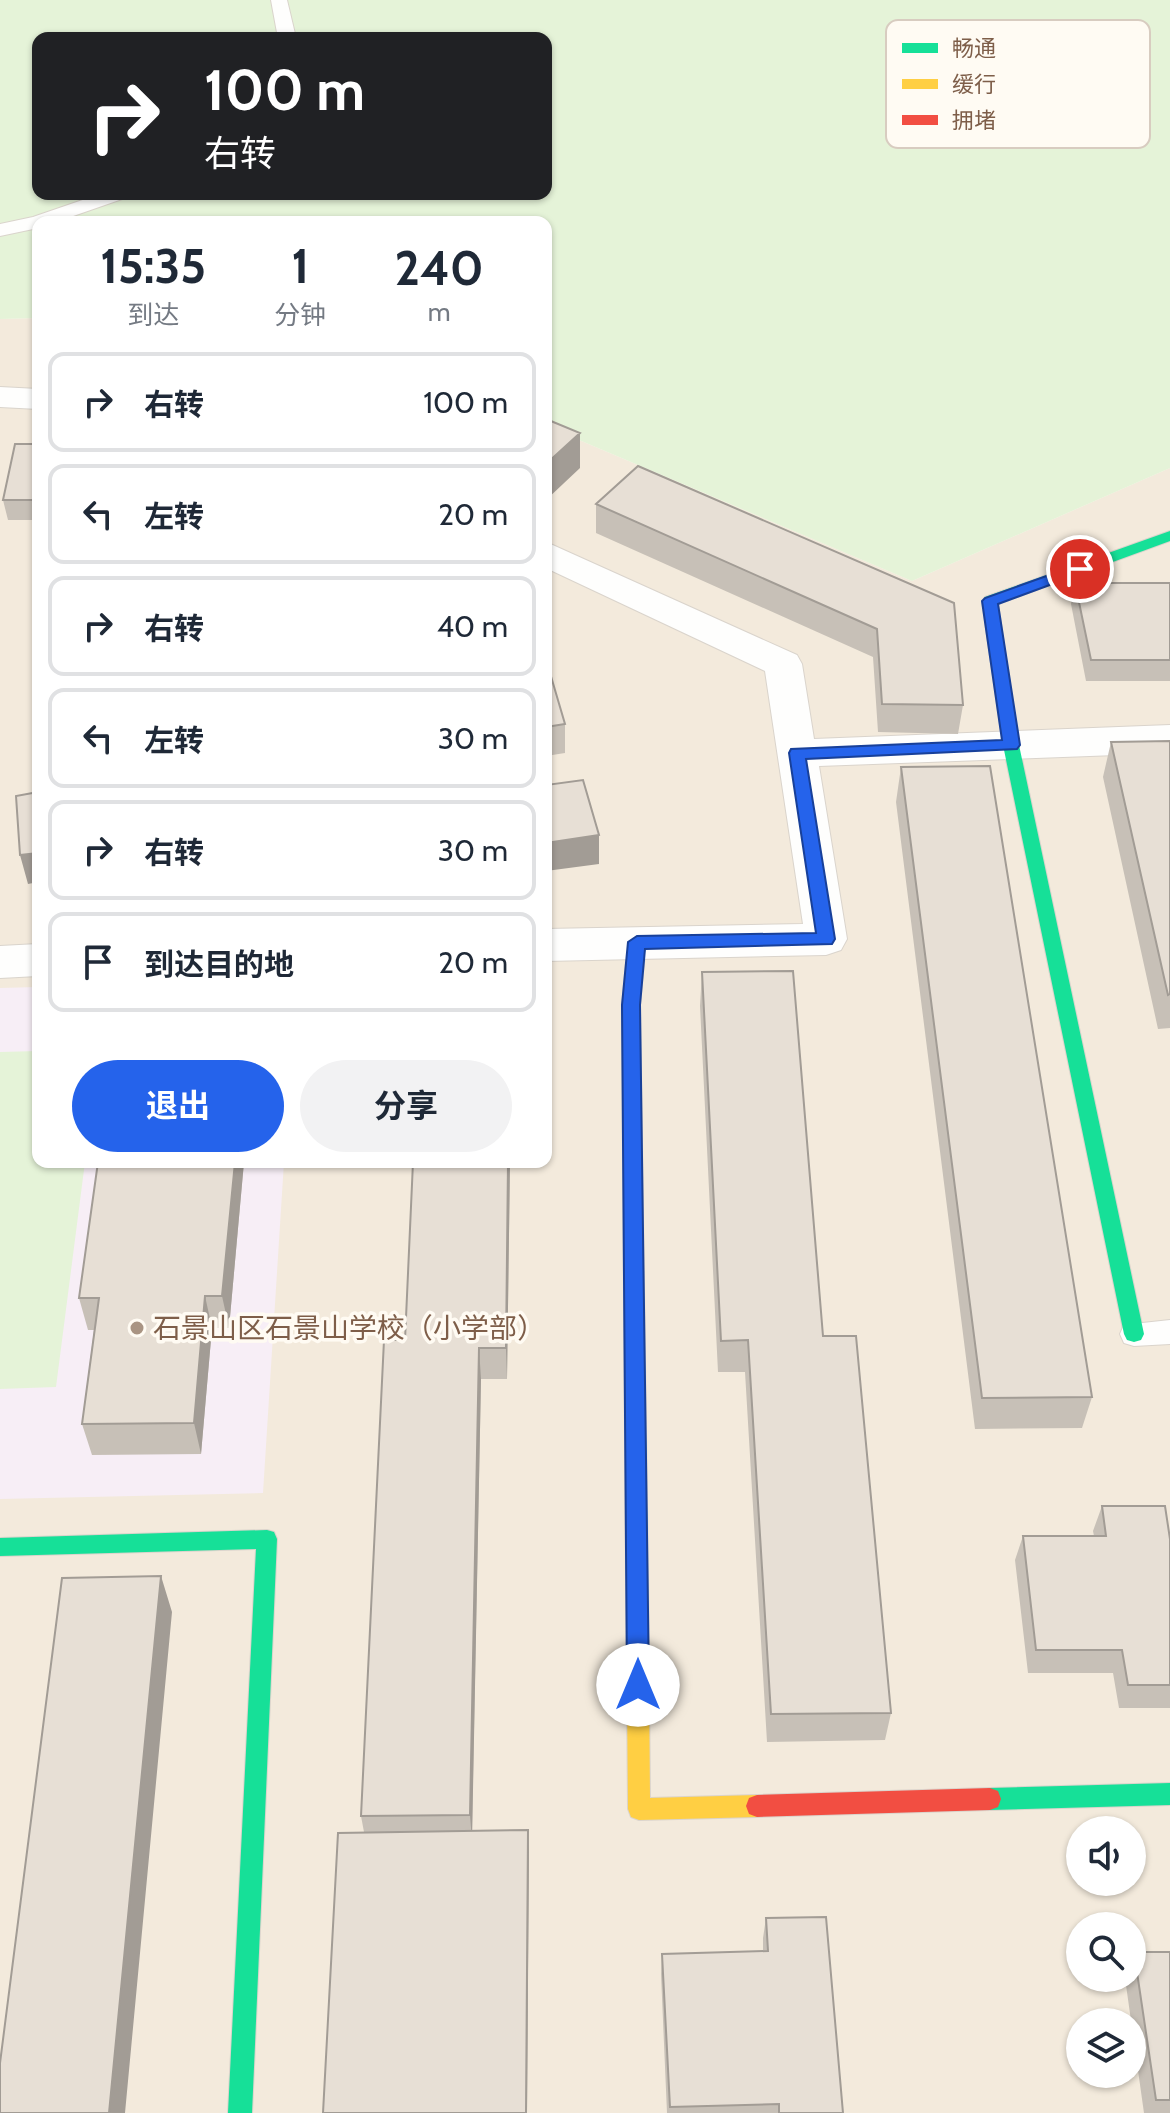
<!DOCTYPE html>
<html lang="zh">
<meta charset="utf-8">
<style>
:root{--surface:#fff;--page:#f2f2f3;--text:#1f2937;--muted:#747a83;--line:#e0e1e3;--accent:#2563eb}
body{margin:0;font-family:Cabin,"Noto Sans SC",sans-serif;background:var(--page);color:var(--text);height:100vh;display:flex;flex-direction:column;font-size:30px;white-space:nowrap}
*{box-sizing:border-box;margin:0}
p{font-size:26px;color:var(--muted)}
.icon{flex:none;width:44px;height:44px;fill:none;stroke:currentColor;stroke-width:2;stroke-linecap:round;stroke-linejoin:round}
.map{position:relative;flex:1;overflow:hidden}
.panel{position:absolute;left:32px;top:216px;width:520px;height:952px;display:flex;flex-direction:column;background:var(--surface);border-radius:16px;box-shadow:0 2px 6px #0004}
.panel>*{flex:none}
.top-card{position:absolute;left:32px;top:32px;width:520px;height:168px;border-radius:16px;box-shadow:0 2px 6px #0004;background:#202124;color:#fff;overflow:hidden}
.fabs{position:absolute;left:1066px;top:1816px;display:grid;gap:16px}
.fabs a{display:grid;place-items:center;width:80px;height:80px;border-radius:50%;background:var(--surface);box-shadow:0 2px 6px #0004;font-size:40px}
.pin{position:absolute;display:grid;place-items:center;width:68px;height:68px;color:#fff;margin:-34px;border:4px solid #fff;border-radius:50%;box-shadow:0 2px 8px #0007}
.me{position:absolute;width:88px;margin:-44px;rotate:0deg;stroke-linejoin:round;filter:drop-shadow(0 0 6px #0008)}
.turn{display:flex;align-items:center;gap:28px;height:168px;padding:0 40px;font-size:36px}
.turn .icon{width:104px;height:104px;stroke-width:2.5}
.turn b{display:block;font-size:56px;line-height:68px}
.eta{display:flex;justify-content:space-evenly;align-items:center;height:136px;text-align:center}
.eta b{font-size:48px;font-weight:700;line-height:56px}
.action{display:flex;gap:16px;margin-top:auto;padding:16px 40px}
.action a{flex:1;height:92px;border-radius:48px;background:var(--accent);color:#fff;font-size:32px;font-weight:700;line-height:92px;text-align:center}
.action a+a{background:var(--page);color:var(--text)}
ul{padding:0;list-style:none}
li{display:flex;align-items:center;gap:24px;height:100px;margin:0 16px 12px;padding:0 24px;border:4px solid var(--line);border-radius:16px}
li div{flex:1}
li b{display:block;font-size:30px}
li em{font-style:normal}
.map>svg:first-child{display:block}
.residential{fill:#f3eadc;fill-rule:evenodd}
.education{fill:#f7eef6}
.green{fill:#e5f3d8;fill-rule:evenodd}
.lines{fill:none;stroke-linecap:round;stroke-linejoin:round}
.lane-casing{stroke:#dad4cc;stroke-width:2}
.street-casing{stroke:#dad4cc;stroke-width:2}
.fast-casing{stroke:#dbd4cc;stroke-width:2}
.slow-casing{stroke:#dbd4cc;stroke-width:2}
.jam-casing{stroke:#dbd4cc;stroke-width:2}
.lane{fill:#fefefd;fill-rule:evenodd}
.street{fill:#fefefd;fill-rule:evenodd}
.fast{fill:#16e098;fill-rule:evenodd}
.slow{fill:#ffcf43;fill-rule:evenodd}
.jam{fill:#f24e42;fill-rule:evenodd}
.wall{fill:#c7c0b7}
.shaded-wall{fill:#a29c95}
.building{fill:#e7dfd5;stroke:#a29c95;stroke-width:2}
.route{fill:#2563eb;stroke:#184099;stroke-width:2}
.poi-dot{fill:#a99483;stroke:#fffbf3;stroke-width:3}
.labels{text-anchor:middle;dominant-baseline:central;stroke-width:7;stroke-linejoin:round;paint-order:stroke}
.poi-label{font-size:28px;fill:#7e5e49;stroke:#fffbf3;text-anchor:start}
.key{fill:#fffbf3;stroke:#d8ccc0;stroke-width:2}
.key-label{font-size:22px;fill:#7e5e49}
</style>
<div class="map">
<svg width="1170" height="2113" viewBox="0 0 1170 2113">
<rect width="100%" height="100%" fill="#faf7ef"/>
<!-- residential -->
<path class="residential" d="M38,318v844h508v-736l366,155 258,-113v1645h-1170v-1794zM1080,1830h52v52h-52zM1080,1926h52v52h-52zM1080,2022h52v52h-52z"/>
<!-- education -->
<path class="education" d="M38,987v175h246l-21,331 -263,6v-511z"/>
<!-- green -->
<path class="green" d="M0,0h1170v468l-258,113 -366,-155v-204h-508v96l-38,1zM38,38h508v156h-508z
M38,1051v111h47l-29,225 -56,2v-337z"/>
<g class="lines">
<!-- lane casing -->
<g class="lane-casing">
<path id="lane" d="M271,0h16l9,38h-18z
M100,194h27l-2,4 -69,24h-18v6l-38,8v-12l33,-7z
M1170,1320v24l-36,2 -10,-3 -4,-9 4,-9z"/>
</g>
<!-- street casing -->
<g class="street-casing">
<path id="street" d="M0,387l38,2v20l-38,-2z
M546,542l251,113 5,9 12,75 356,-14v28l-351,13 28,173 -6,11 -15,5 -280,6v-32l257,-5 -38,-253 -219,-103z
M38,944v32l-38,2v-32z"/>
</g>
<!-- fast casing -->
<g class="fast-casing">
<path id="fast" d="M1170,531v10l-172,63 21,141 125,589 -3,6 -7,2 -7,-2 -3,-6 -121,-589 -21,-144 3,-4z
M637,936l9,6 -6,63 8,572 -4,7 -7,3 -7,-3 -4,-7 -4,-572 6,-63z
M267,1530l7,2 3,7 -25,574h-24l28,-564 -256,7v-18z
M1170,1783v22l-180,5 -8,-3 -3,-8 3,-8 8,-3z"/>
</g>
<!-- slow casing -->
<g class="slow-casing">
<path id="slow" d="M637,1567l7,3 4,7 2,221 107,-3 8,3 3,8 -3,8 -8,3 -118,3 -8,-3 -3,-8 -2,-232 4,-7z"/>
</g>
<!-- jam casing -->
<g class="jam-casing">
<path id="jam" d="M990,1788l8,3 3,8 -3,8 -8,3 -233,7 -8,-3 -3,-8 3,-8 8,-3z"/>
</g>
<!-- lane -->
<use href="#lane" class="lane"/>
<!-- street -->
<use href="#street" class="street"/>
<!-- fast -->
<use href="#fast" class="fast"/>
<!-- slow -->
<use href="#slow" class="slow"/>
<!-- jam -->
<use href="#jam" class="jam"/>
</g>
<!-- wall -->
<path class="wall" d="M38,444v76h-30l-5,-20z
M596,504l358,99 9,102 -5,29 -80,-2 -5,-75 -277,-124z
M1075,583h95v98h-84l-15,-77z
M546,674l19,50v29l-19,3z
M1170,741v287l-12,1 -55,-252 8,-35z
M901,767l191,630 -10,31 -107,1 -79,-627z
M702,972l121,364 68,377 -6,27 -118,2 -22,-370h-27l-18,-366z
M98,1162h146l-15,166h-17l-11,126 -109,1 -10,-31 12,-94h-6l-9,-32z
M413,1162h97l-3,217h-26l-9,452 56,-1 1,21 -165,-19 -3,-16 44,-476z
M1102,1506l68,33v169h-51l-6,-35h-85l-13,-113 8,-24h71l-1,-5z
M766,1918l77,195h-176l-6,-139 1,-20 101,-2v-14z
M1134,1952h36v161h-26l-19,-135h7v-21z"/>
<!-- shaded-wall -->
<path class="shaded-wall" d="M580,433v35l-34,32v-36z
M599,835v29l-53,7v-28z
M38,853v29l-10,2 -8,-29z
M235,1162h9l-15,166 -7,-32z
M508,1162h2l-3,217 -1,-31z
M205,1296l7,32 -11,126 -7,-31z
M479,1348l2,31 -9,462 -2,-26z
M161,1576l11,36 -47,501h-16z
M528,1830l1,21 -2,262h-1z"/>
<!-- building -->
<path class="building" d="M546,419l34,14 -34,31z
M15,444h23v56h-35z
M638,466l316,137 9,102 -81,-1 -5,-75 -281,-125z
M1075,583h95v77h-79z
M550,673l15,51 -19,3v-53z
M1170,741v253l-2,1 -57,-253z
M990,766l102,631 -110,1 -81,-631z
M583,780l16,55 -53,8v-58z
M38,792v61l-18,2 -4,-59z
M793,971l30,365h33l35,377 -120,1 -23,-374 -27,1 -19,-369z
M98,1162h137l-13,134h-17l-11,127 -112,1 17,-126h-20z
M413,1162h95l-2,186h-27l-9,467 -109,1 23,-476h21z
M1102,1506h63l5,33v146h-42l-6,-35h-86l-13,-114h83z
M161,1576l-52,537h-109v-50l62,-485z
M528,1830l-2,283h-203l15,-280z
M826,1917l17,196h-64v-9l-109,3 -8,-153 106,-3 -2,-33z
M1134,1952h36v148h-14z"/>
<!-- route -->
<path class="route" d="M1080,564l5,1v7l-87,32 22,141 -3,4 -211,10 29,180 -3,5 -187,5 -5,56 9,680 -3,8 -8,3 -8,-3 -3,-8 -5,-680 6,-63 9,-6 179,-3 -27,-180 2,-4 211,-9 -20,-139 3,-3z"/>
<!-- markers -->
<circle class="poi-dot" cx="137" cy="1328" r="8"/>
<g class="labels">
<!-- poi labels -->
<g class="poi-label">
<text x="153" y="1328">石景山区石景山学校（小学部）</text>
</g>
</g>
<!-- legend -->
<rect x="886" y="20" width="264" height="128" rx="12" class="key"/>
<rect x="902" y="43" width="36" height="10" fill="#16e098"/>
<rect x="902" y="79" width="36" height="10" fill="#ffcf43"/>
<rect x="902" y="115" width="36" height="10" fill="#f24e42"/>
<g class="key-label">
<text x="952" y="56">畅通</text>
<text x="952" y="92">缓行</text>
<text x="952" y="128">拥堵</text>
</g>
</svg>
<div class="fabs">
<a><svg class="icon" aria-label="sound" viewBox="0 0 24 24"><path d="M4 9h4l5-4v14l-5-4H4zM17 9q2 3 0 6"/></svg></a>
<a><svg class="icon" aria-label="search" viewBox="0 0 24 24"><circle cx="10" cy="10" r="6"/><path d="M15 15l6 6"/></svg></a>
<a><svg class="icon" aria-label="layers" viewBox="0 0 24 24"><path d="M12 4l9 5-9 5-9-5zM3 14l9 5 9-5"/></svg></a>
</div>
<div class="pin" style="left:1080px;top:569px;background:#d93025"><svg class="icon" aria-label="arrive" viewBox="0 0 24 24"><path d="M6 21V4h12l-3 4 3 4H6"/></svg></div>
<svg class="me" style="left:638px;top:1685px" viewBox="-20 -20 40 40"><circle r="19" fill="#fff"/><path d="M0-13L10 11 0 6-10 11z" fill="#2563eb"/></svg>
<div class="top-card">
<div class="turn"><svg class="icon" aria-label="right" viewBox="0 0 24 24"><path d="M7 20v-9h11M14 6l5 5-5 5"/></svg><div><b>100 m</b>右转</div></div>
</div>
<section class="panel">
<div class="eta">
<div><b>15:35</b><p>到达</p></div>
<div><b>1</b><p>分钟</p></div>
<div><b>240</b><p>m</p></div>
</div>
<ul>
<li><svg class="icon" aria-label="right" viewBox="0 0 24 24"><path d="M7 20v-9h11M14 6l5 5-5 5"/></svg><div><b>右转</b></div><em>100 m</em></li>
<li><svg class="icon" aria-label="left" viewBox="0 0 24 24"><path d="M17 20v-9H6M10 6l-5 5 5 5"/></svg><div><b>左转</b></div><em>20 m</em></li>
<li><svg class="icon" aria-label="right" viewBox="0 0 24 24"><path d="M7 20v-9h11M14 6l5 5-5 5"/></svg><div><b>右转</b></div><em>40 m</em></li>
<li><svg class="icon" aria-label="left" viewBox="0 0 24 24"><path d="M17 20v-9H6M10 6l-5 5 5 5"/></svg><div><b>左转</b></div><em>30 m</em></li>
<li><svg class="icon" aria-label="right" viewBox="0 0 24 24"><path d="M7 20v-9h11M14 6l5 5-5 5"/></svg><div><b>右转</b></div><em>30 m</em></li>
<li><svg class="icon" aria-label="arrive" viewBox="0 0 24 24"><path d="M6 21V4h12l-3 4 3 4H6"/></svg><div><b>到达目的地</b></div><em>20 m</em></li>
</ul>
<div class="action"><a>退出</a><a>分享</a></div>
</section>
</div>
